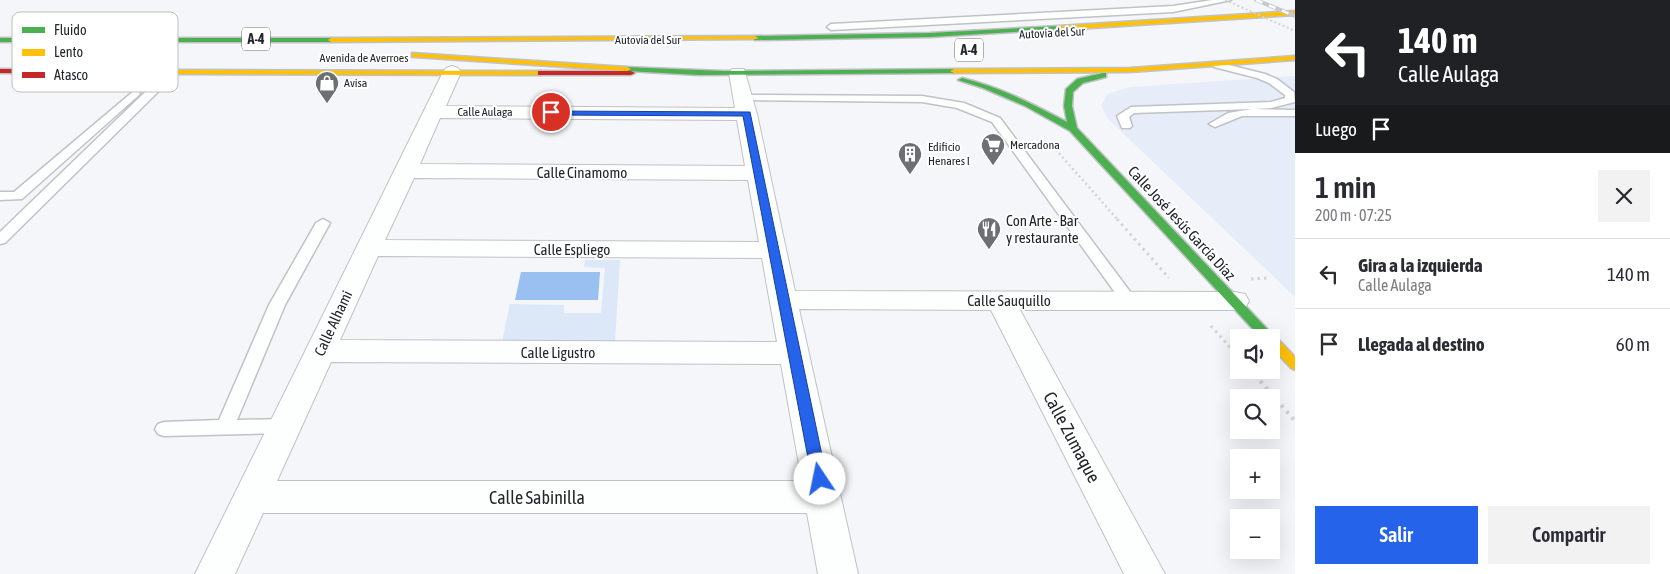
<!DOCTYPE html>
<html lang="es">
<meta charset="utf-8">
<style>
:root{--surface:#fff;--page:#f2f2f3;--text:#2b2b33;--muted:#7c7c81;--line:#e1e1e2;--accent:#2563eb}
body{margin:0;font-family:"Asap Condensed",sans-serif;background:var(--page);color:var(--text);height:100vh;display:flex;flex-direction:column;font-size:19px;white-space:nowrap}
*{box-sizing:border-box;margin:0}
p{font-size:16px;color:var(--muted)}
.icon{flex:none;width:28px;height:28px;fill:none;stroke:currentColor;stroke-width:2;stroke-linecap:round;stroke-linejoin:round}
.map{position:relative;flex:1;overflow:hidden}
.details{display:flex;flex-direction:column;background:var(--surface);width:375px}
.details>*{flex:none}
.hud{background:#202124;color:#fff;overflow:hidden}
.controls{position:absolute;left:1230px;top:329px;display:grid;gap:10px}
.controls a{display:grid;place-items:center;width:50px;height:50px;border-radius:0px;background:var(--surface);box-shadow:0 5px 20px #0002;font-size:25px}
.pin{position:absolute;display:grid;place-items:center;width:42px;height:42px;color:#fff;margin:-21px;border:2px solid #fff;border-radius:50%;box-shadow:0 1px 5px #0007}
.me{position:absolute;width:55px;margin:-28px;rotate:349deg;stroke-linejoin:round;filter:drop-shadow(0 0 4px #0008)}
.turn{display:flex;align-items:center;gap:18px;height:105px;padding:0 20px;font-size:22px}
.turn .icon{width:65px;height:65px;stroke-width:2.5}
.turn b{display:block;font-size:35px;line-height:42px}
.then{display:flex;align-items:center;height:48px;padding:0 20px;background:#0003;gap:10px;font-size:19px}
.round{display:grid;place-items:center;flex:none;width:52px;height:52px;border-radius:0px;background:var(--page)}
.head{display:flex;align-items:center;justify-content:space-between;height:85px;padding:0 20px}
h1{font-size:30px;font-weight:600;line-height:38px}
.cta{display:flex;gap:10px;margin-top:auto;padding:10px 20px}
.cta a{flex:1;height:58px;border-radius:0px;background:var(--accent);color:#fff;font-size:20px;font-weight:600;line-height:58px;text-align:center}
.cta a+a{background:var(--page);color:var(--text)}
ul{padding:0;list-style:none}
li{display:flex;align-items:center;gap:15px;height:70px;padding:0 20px;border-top:1px solid var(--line)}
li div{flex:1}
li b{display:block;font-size:19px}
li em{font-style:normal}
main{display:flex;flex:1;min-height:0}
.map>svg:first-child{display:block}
.built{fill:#e6edf8}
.green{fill:#dce7f7}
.water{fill:#9abff1}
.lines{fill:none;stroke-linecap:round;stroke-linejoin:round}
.lane-casing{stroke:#c0c2c6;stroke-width:3}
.street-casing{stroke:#c0c2c6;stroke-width:2}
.fast-casing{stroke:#c0c2c6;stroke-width:3}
.slow-casing{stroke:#c0c2c6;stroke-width:3}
.jam-casing{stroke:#c0c2c6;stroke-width:3}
.path-far2{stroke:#d3d4d5;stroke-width:2.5;stroke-dasharray:2 3;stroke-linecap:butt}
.path-far1{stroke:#d3d4d5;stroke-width:3;stroke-dasharray:2.5 4;stroke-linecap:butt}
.path{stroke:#d3d4d5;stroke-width:4;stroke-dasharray:3 5;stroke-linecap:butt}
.lane{fill:#fdfefe;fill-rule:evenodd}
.street{fill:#fdfefe;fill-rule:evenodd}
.fast{fill:#4caf50;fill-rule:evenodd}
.slow{fill:#ffc107;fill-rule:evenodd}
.jam{fill:#c62828;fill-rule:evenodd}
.rail-casing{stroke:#c7c8c9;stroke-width:4}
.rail{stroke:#fff;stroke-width:2.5;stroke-dasharray:7;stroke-linecap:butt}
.path-bridge{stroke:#d3d4d5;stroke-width:2;stroke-dasharray:2 2.5;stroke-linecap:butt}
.route{fill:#2563eb;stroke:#184099}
.labels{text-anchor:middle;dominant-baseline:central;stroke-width:4;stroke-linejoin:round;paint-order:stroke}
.far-street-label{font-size:12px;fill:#22262b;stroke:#fff}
.far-poi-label{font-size:12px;fill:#22262b;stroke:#fff;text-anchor:start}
.shield{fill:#fff;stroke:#64676b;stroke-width:1}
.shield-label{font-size:14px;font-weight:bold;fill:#22262b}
.street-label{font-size:15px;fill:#22262b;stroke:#fff}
.poi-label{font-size:15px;fill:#22262b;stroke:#fff;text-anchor:start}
.near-street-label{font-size:18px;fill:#22262b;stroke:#fff}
.key{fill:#fff;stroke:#bdbebf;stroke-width:1}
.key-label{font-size:14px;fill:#22262b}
</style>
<main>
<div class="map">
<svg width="1295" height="574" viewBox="0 0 1295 574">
<rect width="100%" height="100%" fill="#f4f6f9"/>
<!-- built -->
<path class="built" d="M1295,76v221l-188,-179 -6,-13 7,-11 22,-7z"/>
<!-- green -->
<path class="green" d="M585,260h35l-5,82 -113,-1 8,-37 54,1v8h37l4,-45 -21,-1z"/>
<!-- water -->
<path class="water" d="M521,272h79l-2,28h-83z"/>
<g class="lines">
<!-- lane casing -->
<g class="lane-casing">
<path id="lane" d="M1212,0h19l-58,12 -342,18 -4,-3 4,-3 342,-18z
M1217,62l48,12 12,5 17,13 1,10 -24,6 -17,1 41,1v6h-53l-27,11 -6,-3 19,-11 24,-4 -118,4 -5,4 3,9 -2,2h-8l-5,-12 14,-9 140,-5 14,-4v-3l-16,-12 -12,-5 -43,-11v-4z
M172,69l4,1v4l-171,169 -5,1v-12l168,-162z
M135,90l5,3 -1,2 -117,104 -22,1v-8h14z
M744,95l178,1 42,7 36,15 137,183 -3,4h-10l-132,-183 -35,-14 -35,-6 -182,-2 -1,-2z
M323,219l7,4 -45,82 -48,115 47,-1 6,2 3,5 -3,5 -6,2 -120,3 -6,-2 -3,-5 3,-5 6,-2 55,-2 50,-115 47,-82z"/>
</g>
<!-- street casing -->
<g class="street-casing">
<path id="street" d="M452,66l6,2 3,4 -15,34 289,2 -6,-35 3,-4h12l13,45 38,177 440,1 10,2 4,7 -4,7 -10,2h-215l145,264h-41l-133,-264 -192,-1 59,265h-40l-11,-61h-544l-28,61h-40l248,-502 3,-4zM440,118l297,2 8,46 -325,-2zM414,178l334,2 11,62 -374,-2zM378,256l384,2 15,84 -437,-2zM331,362l450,2 21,117h-525z"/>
</g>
<!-- fast casing -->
<g class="fast-casing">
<path id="fast" d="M1059,26l2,1v2l-131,8 -175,3 -3,-2 3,-2 175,-3z
M0,38h331l3,2 -3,2h-331z
M624,67l99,4 231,-2 4,2 -4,2 -255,2 -72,-4 -4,-2z
M1103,73h3v4l-23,6 -10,9 -1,14 5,22 196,207 2,3 -2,3 -2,1v-4h-10l-191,-207 -45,-25 -42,-18 -25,-8 4,-2c38,9 71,26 105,44l-3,-16 2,-17 11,-10z"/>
</g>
<!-- slow casing -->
<g class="slow-casing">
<path id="slow" d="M1295,11v4l-236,15 -3,-2 3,-2z
M755,36l3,2 -1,1 -426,3 -3,-2 3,-2z
M412,53l215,14 4,2 -4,2 -212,-14h-3z
M1295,56v4l-165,12 -176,1 -4,-2 4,-2 176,-1z
M171,70l370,1 4,2 -4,2 -367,-1 -4,-2z
M1271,335l4,1 20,21v13l-4,-2 -20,-21v-9h-5z"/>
</g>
<!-- jam casing -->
<g class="jam-casing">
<path id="jam" d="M0,69l174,1 4,2 -4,2 -174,-1z
M538,71h93l4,2 -4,2h-93z"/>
</g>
<!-- path-far2 -->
<path class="path-far2" d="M1049,142l69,78"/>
<!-- path-far1 -->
<path class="path-far1" d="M1117,219l52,59
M1251,279l17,-1
M1211,326l28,31
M1250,370l6,6"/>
<!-- path -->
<path class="path" d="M1255,375l40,46"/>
<!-- lane -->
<use href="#lane" class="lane"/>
<!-- street -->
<use href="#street" class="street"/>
<!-- fast -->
<use href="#fast" class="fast"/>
<!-- slow -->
<use href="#slow" class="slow"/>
<!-- jam -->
<use href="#jam" class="jam"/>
<!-- rail casing -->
<g class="rail-casing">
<path id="rail" d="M1256,0l39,16"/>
</g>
<!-- rail -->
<use href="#rail" class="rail"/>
<!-- path-bridge -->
<path class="path-bridge" d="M1225,0l70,31"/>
</g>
<!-- route -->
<path class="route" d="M548,111l202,1 77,367 -2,5 -5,2 -6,-2 -2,-5 -69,-363 -192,-1 -3,-1z"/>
<!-- icons -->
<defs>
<g id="shop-pin" transform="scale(1.25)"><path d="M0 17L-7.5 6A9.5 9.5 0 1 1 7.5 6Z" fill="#6c6f73" stroke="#fff"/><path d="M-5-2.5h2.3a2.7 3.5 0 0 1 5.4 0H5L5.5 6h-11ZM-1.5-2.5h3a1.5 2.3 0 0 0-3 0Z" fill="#fff"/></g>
<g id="supermarket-pin" transform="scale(1.25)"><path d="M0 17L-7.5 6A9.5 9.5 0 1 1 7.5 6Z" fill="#6c6f73" stroke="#fff"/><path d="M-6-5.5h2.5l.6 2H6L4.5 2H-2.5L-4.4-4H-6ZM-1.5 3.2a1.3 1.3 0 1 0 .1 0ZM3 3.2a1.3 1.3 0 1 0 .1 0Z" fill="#fff"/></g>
<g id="building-pin" transform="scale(1.25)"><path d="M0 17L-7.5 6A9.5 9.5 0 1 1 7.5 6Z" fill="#6c6f73" stroke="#fff"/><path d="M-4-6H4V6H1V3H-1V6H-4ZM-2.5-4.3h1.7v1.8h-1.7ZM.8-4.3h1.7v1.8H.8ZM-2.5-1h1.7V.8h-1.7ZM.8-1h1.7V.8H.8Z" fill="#fff"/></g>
<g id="restaurant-pin" transform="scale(1.25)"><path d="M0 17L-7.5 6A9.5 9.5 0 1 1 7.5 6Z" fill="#6c6f73" stroke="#fff"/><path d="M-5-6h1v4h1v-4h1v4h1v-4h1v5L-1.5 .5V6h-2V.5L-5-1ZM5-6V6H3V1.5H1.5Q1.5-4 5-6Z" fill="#fff"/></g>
</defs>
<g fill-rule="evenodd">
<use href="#shop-pin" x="327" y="83"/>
<use href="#supermarket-pin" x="993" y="145"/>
<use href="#building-pin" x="910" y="154"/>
<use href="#restaurant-pin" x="989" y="229"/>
</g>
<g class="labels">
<!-- far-street labels -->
<g class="far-street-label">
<text transform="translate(1052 33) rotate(-3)">Autovía del Sur</text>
<text x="648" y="40">Autovía del Sur</text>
<text x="364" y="58">Avenida de Averroes</text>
<text x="485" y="112">Calle Aulaga</text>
</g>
<!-- far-poi labels -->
<g class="far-poi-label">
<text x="344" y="83">Avisa</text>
<text x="1010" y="145">Mercadona</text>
<text x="928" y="147">Edificio<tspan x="928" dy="14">Henares I</tspan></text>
</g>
<!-- shield labels -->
<g class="shield">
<rect x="242" y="27.5" width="28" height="23" rx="4"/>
<rect x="955" y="38.5" width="28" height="23" rx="4"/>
</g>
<g class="shield-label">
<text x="256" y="39">A-4</text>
<text x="969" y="50">A-4</text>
</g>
<!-- street labels -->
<g class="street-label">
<text x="582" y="172">Calle Cinamomo</text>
<text transform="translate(1182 223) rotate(47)">Calle José Jesús García Díaz</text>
<text x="572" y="249">Calle Espliego</text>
<text x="1009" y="300">Calle Sauquillo</text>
<text transform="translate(333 323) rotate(-65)">Calle Alhami</text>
<text x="558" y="352">Calle Ligustro</text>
</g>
<!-- poi labels -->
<g class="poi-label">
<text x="1006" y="220">Con Arte - Bar<tspan x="1006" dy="17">y restaurante</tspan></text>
</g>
<!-- near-street labels -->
<g class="near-street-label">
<text transform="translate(1072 437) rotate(62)">Calle Zumaque</text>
<text x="537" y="497">Calle Sabinilla</text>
</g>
</g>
<!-- legend -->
<rect x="12" y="12" width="166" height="80" rx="8" class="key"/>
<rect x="22" y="27" width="23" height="6" fill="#4caf50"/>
<rect x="22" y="49" width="23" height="7" fill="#ffc107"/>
<rect x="22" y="72" width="23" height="6" fill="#c62828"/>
<g class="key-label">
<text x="54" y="35">Fluido</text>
<text x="54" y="57">Lento</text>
<text x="54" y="80">Atasco</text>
</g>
</svg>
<div class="controls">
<a><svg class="icon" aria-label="sound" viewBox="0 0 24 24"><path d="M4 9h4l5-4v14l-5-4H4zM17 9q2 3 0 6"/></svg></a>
<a><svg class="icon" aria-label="search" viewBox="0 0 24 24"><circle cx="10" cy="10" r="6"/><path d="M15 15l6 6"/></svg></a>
<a>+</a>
<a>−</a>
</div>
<div class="pin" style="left:551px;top:112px;background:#d93025"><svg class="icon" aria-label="arrive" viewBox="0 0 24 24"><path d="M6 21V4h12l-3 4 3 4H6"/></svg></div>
<svg class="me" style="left:820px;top:479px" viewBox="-20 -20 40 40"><circle r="19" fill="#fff"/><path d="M0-13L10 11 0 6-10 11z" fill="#2563eb"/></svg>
</div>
<section class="details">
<div class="hud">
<div class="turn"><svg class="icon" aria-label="left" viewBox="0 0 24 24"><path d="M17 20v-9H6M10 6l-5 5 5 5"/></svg><div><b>140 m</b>Calle Aulaga</div></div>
<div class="then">Luego<svg class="icon" aria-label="arrive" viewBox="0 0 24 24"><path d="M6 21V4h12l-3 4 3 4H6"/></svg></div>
</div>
<div class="head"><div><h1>1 min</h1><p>200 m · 07:25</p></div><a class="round"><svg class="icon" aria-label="close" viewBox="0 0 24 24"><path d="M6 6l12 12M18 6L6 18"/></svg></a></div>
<ul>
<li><svg class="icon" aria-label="left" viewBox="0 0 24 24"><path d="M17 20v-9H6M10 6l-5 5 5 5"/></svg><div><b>Gira a la izquierda</b><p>Calle Aulaga</p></div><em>140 m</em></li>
<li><svg class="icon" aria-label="arrive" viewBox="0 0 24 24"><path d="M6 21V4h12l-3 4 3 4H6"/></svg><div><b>Llegada al destino</b></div><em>60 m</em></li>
</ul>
<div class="cta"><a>Salir</a><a>Compartir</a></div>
</section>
</main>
